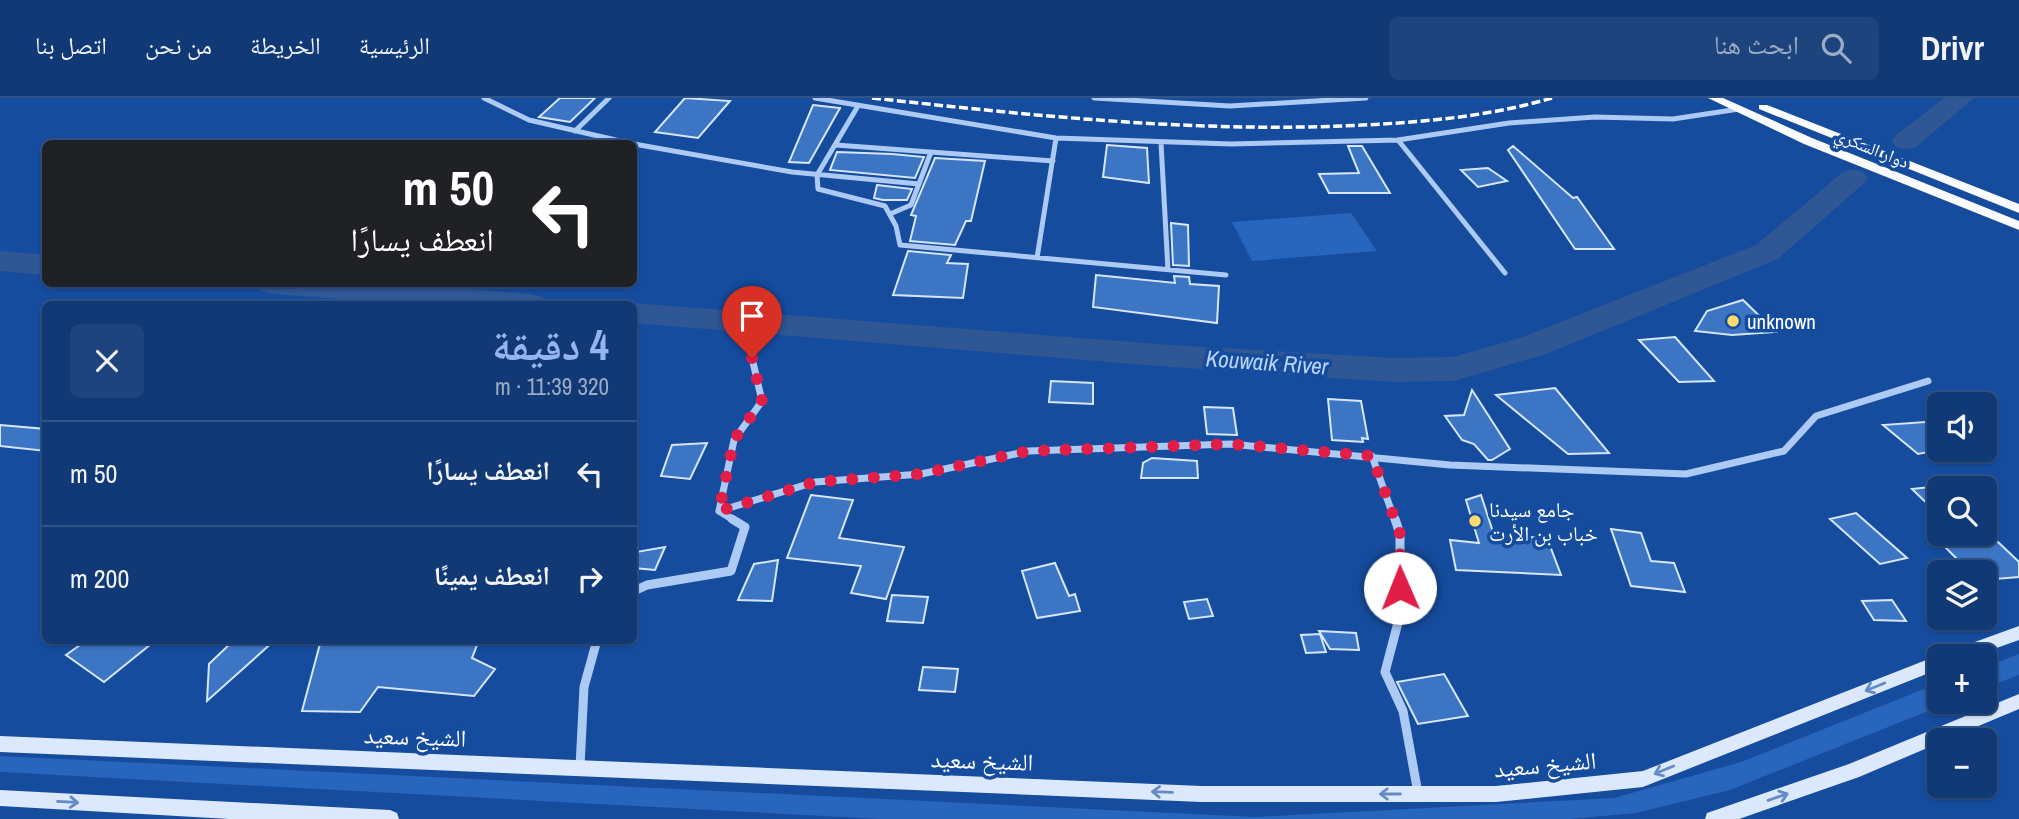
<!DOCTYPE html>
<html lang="ar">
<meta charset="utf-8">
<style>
:root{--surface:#103976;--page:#1e447e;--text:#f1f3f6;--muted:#9cacc5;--line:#305388;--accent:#95b2f1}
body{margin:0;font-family:"Archivo Narrow","Noto Naskh Arabic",sans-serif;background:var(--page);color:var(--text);direction:rtl;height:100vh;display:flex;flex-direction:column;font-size:26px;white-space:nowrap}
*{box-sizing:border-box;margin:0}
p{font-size:23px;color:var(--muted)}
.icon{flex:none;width:38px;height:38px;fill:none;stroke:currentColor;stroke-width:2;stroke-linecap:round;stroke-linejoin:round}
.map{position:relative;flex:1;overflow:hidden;direction:ltr}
.drawer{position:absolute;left:42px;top:203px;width:595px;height:343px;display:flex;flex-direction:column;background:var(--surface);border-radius:10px;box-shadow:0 2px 5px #0004,0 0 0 2px var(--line);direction:rtl}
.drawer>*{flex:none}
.top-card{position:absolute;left:42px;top:42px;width:595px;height:147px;border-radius:10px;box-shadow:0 2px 5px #0004,0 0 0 2px var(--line);direction:rtl;background:#202124;color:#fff;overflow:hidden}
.fabs{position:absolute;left:1927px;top:294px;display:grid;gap:14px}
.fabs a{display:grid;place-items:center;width:70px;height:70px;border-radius:10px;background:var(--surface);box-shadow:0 2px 5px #0004,0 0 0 2px var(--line);font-size:35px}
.pin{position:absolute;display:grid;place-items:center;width:60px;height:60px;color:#fff;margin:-72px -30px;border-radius:50% 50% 50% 0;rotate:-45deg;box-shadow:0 0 7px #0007}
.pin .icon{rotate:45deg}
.me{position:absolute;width:77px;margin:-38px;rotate:359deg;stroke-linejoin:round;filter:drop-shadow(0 0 5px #0008)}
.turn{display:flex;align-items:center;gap:24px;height:147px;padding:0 28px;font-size:32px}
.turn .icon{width:91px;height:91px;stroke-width:2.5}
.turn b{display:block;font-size:49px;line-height:60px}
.round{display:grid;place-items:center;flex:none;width:74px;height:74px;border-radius:10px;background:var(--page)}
.summary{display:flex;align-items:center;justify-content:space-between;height:119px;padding:0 28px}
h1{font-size:42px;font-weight:800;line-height:52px;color:var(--accent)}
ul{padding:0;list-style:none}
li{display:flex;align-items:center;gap:21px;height:105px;padding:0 28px;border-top:2px solid var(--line)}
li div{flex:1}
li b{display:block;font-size:26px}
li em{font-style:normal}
header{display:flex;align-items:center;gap:42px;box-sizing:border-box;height:98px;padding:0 35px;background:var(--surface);border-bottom:2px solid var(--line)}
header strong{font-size:33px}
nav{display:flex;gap:38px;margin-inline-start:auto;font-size:24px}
.search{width:490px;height:63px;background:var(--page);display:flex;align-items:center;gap:18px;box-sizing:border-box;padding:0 24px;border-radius:10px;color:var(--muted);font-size:26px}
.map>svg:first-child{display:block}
.green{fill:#2865bc}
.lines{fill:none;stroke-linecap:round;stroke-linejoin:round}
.river{fill:#2f5794;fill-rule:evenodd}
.building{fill:#3d75c5;stroke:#d5e6fd;stroke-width:2}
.street-far2{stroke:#accaf3;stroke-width:5}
.street-far1{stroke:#accaf3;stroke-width:7}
.street{stroke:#accaf3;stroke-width:9}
.secondary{fill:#dce9fd;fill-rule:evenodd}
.primary{fill:#f9fbff;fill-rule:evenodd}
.rail{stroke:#fff;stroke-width:3.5;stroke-dasharray:9 3.5;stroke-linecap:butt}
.oneway{stroke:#658bc4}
.route{stroke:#e11d48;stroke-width:12;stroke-dasharray:0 21.6}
.poi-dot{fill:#ffda6f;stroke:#154c9e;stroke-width:2.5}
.labels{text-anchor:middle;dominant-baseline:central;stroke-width:7;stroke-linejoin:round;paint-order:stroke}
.far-street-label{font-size:18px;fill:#fff;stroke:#154c9e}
.poi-label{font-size:21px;fill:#fff;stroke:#154c9e;text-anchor:start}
.water-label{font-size:23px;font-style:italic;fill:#b9d4fa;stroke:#154c9e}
.near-street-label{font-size:24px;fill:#fff;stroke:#154c9e}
</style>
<header>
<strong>Drivr</strong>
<div class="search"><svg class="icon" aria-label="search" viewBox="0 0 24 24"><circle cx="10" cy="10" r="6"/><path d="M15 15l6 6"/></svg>ابحث هنا</div>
<nav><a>الرئيسية</a><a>الخريطة</a><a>من نحن</a><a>اتصل بنا</a></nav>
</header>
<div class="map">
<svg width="2019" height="721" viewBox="0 0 2019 721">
<rect width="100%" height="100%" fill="#154c9e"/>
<!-- green -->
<path class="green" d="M1351,115l26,38 -125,10 -20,-39z
M2019,556v21l-34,13v-21z
M1939,585v19h12l-221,88 -94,23 -66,6h-690l-880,-47v-16l1255,61 359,-19 127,-36z"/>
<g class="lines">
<!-- river -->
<path class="river" d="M1944,0h30l-58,49 -10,2 -10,-2 -4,-6 4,-6z
M1853,71l10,3 5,6 -5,6 -85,75 -232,95 -92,27 -61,1 -222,-15 -537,-44v-19h-8l8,-1 537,42 222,13 60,-1 67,-19 236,-93 87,-73z
M0,153l46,4v20l-46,-4z
M257,186h141l133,10 12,3 5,7h-142l-133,-10 -12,-3z"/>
</g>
<!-- building -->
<path class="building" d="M560,0h35l-25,24 -31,-5z
M685,0l45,3 -32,37 -43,-6z
M813,7l27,3 -31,55 -20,-1z
M1107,47l40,3 2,35 -46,-6z
M1348,48h14l28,47h-61l-10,-19 40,-1z
M1513,48l60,52 4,-1 37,52h-39l-67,-99z
M837,54l55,2 32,3 -9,21 -85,-8z
M935,60l50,3 -14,60h-5l-11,24 -45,-4 6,-25 -5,-1z
M1488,70l19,13 -29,6 -17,-17z
M877,87l35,4 -5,11h-24l-9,-2z
M1171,125l17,2 1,41 -16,-1z
M908,153l43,4 -4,8 21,1 -5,34 -70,-3z
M1096,177l79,8 -1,-7 15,1 1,7 29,2 -2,37 -124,-16z
M1743,202l33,32 -44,3 -37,-4 12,-20z
M1675,239l39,44 -35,1 -40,-42z
M1051,283l42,2v21l-44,-2z
M1555,290l54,65 -41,1 -72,-59z
M1472,292l38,59 -18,11h-4l-14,-16 -12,-4 -17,-24 19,-1z
M1328,301l33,2 7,38 -6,-1 1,4 -31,-2z
M1204,309l29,1 4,27 -30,-1z
M1939,323v29l-21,4 -35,-29z
M0,327l46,4v22l-46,-5z
M707,345l-17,36 -29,-3 11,-31z
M1152,360l45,3 1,17h-57l2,-15z
M1939,388v29l-27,-26z
M811,397l42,5 -14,38 65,9 -18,52 -35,-6 10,-27 -74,-8z
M1481,397l13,40 53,3 14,37 -105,-5 -6,-30 29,3 -13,-43z
M1856,415l51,45 -27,6 -50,-45z
M1611,431l30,4 10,28 23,2 11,29 -54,-6z
M1932,436h24l11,11 30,-4 22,21v15l-35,3v-8h-14z
M665,449l-10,23 -21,-2 2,-16z
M778,462l-6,41 -34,-1 16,-36z
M1055,465l14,33 6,-2 5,17 -43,7 -15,-47z
M892,497l36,2 -5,26 -36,-2z
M1207,501l6,17 -24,3 -5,-17z
M1892,502l14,21 -32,-1 -12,-19z
M1319,533l37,2 3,17 -29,-1z
M1320,536l6,18 -20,1 -5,-18z
M87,542h69l-52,42 -38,-27z
M234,542h41l-68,61 2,-37z
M321,542h158l-7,18 23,11 -21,27 -96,-9 -18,25 -58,-1z
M923,569l35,2 -3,23 -36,-2z
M1444,576l24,42 -50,8 -21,-42z"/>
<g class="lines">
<!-- street-far2 -->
<path class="street-far2" d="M484,0l45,22 104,24
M815,0l241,40 175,6 167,-4 111,-17 86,-6 78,2 66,-10
M1094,0l136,8 136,-8
M858,8l-41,69 1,14 67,17 11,20 4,19 326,30
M575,33l34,-33
M1398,42l107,133
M1161,45l7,127
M634,46l158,28 127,12
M836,47l217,16
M890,116l21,-9 20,-53
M1037,160l19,-120"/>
<!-- street-far1 -->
<path class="street-far1" d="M752,260l10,43 -28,39 -15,71 96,-29 106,-8 108,-23 201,-7 220,21 236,9 98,-23 32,-35 112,-35
M1372,358l23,65
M719,413l16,10"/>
<!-- street -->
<path class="street" d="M1395,421l5,15v81l-15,57 18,39 15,82
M634,493l13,-6 84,-14 14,-44 -13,-8
M580,669l4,-80 13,-47"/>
<!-- secondary -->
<path class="secondary" d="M2019,528v14l-45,16h-26l2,-5z
M1939,557l3,1h-3v13l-296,118 -147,15h-294l-1202,-50v-16l1202,50h294l147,-15z
M2019,596v15l-74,31h-6v3l-80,34 -120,42h-34l2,-6 142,-49z
M0,692l390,20 7,3 2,6h-169l-230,-13z"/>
<!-- primary -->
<path class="primary" d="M1708,0h15l89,40 207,83v9l-215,-86z
M1759,7h8l252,99v9l-260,-104z"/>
<!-- rail -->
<path class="rail" d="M872,0c156,17 313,34 470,28 71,-3 142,-8 210,-28"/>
</g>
<!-- one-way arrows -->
<defs><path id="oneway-shaft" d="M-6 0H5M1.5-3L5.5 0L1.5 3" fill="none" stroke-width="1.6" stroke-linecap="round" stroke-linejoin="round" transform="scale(1.75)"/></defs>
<g class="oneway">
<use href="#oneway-shaft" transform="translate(1875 589) rotate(158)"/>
<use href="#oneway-shaft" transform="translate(1664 672) rotate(158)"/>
<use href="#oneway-shaft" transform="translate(1162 694) rotate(-178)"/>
<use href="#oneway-shaft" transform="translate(1390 696) rotate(-180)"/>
<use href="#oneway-shaft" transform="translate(1778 699) rotate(-19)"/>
<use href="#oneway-shaft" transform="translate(68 704) rotate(3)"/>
</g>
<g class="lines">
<!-- route -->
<path class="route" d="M752,260l10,43 -28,39 -15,71 96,-29 106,-8 108,-23 201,-7 142,12 28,78v54"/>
</g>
<!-- markers -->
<g class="poi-dot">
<circle cx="1733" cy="223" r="7"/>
<circle cx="1475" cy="423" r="7"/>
</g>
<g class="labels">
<!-- far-street labels -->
<g class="far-street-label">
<text transform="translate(1872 50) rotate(22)">دوار السكري</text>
</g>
<!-- poi labels -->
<g class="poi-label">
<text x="1747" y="223">unknown</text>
<text x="1489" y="411">جامع سيدنا<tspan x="1489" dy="24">خباب بن الأرت</tspan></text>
</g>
<!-- water labels -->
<g class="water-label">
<text transform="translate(1267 264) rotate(4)">Kouwaik River</text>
</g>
<!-- near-street labels -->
<g class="near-street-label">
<text transform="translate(415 638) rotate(2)">الشيخ سعيد</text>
<text transform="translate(982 662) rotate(2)">الشيخ سعيد</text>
<text transform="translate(1545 666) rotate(-5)">الشيخ سعيد</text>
</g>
</g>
</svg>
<div class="fabs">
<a><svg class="icon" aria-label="sound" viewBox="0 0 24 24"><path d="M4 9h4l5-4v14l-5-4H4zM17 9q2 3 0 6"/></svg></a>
<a><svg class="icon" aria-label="search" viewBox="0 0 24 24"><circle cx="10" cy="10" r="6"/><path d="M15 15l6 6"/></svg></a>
<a><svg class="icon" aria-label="layers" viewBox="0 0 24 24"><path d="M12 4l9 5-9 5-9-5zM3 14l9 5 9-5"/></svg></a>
<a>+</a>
<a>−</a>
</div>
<div class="pin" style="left:752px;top:260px;background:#d93025"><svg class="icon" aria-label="arrive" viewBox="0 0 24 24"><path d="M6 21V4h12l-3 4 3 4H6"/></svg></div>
<svg class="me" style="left:1400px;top:490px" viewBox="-20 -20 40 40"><circle r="19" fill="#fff"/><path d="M0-13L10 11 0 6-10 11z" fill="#e11d48"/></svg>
<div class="top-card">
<div class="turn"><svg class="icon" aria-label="left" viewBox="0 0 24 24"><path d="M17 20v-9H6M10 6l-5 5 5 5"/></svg><div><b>50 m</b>انعطف يسارًا</div></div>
</div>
<section class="drawer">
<div class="summary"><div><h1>4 دقيقة</h1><p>320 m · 11:39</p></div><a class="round"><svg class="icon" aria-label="close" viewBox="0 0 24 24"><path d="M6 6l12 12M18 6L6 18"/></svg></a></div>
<ul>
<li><svg class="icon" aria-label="left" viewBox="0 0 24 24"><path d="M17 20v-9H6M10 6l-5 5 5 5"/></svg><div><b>انعطف يسارًا</b></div><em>50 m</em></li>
<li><svg class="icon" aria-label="right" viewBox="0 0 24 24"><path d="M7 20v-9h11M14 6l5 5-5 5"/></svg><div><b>انعطف يمينًا</b></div><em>200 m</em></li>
</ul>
</section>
</div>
